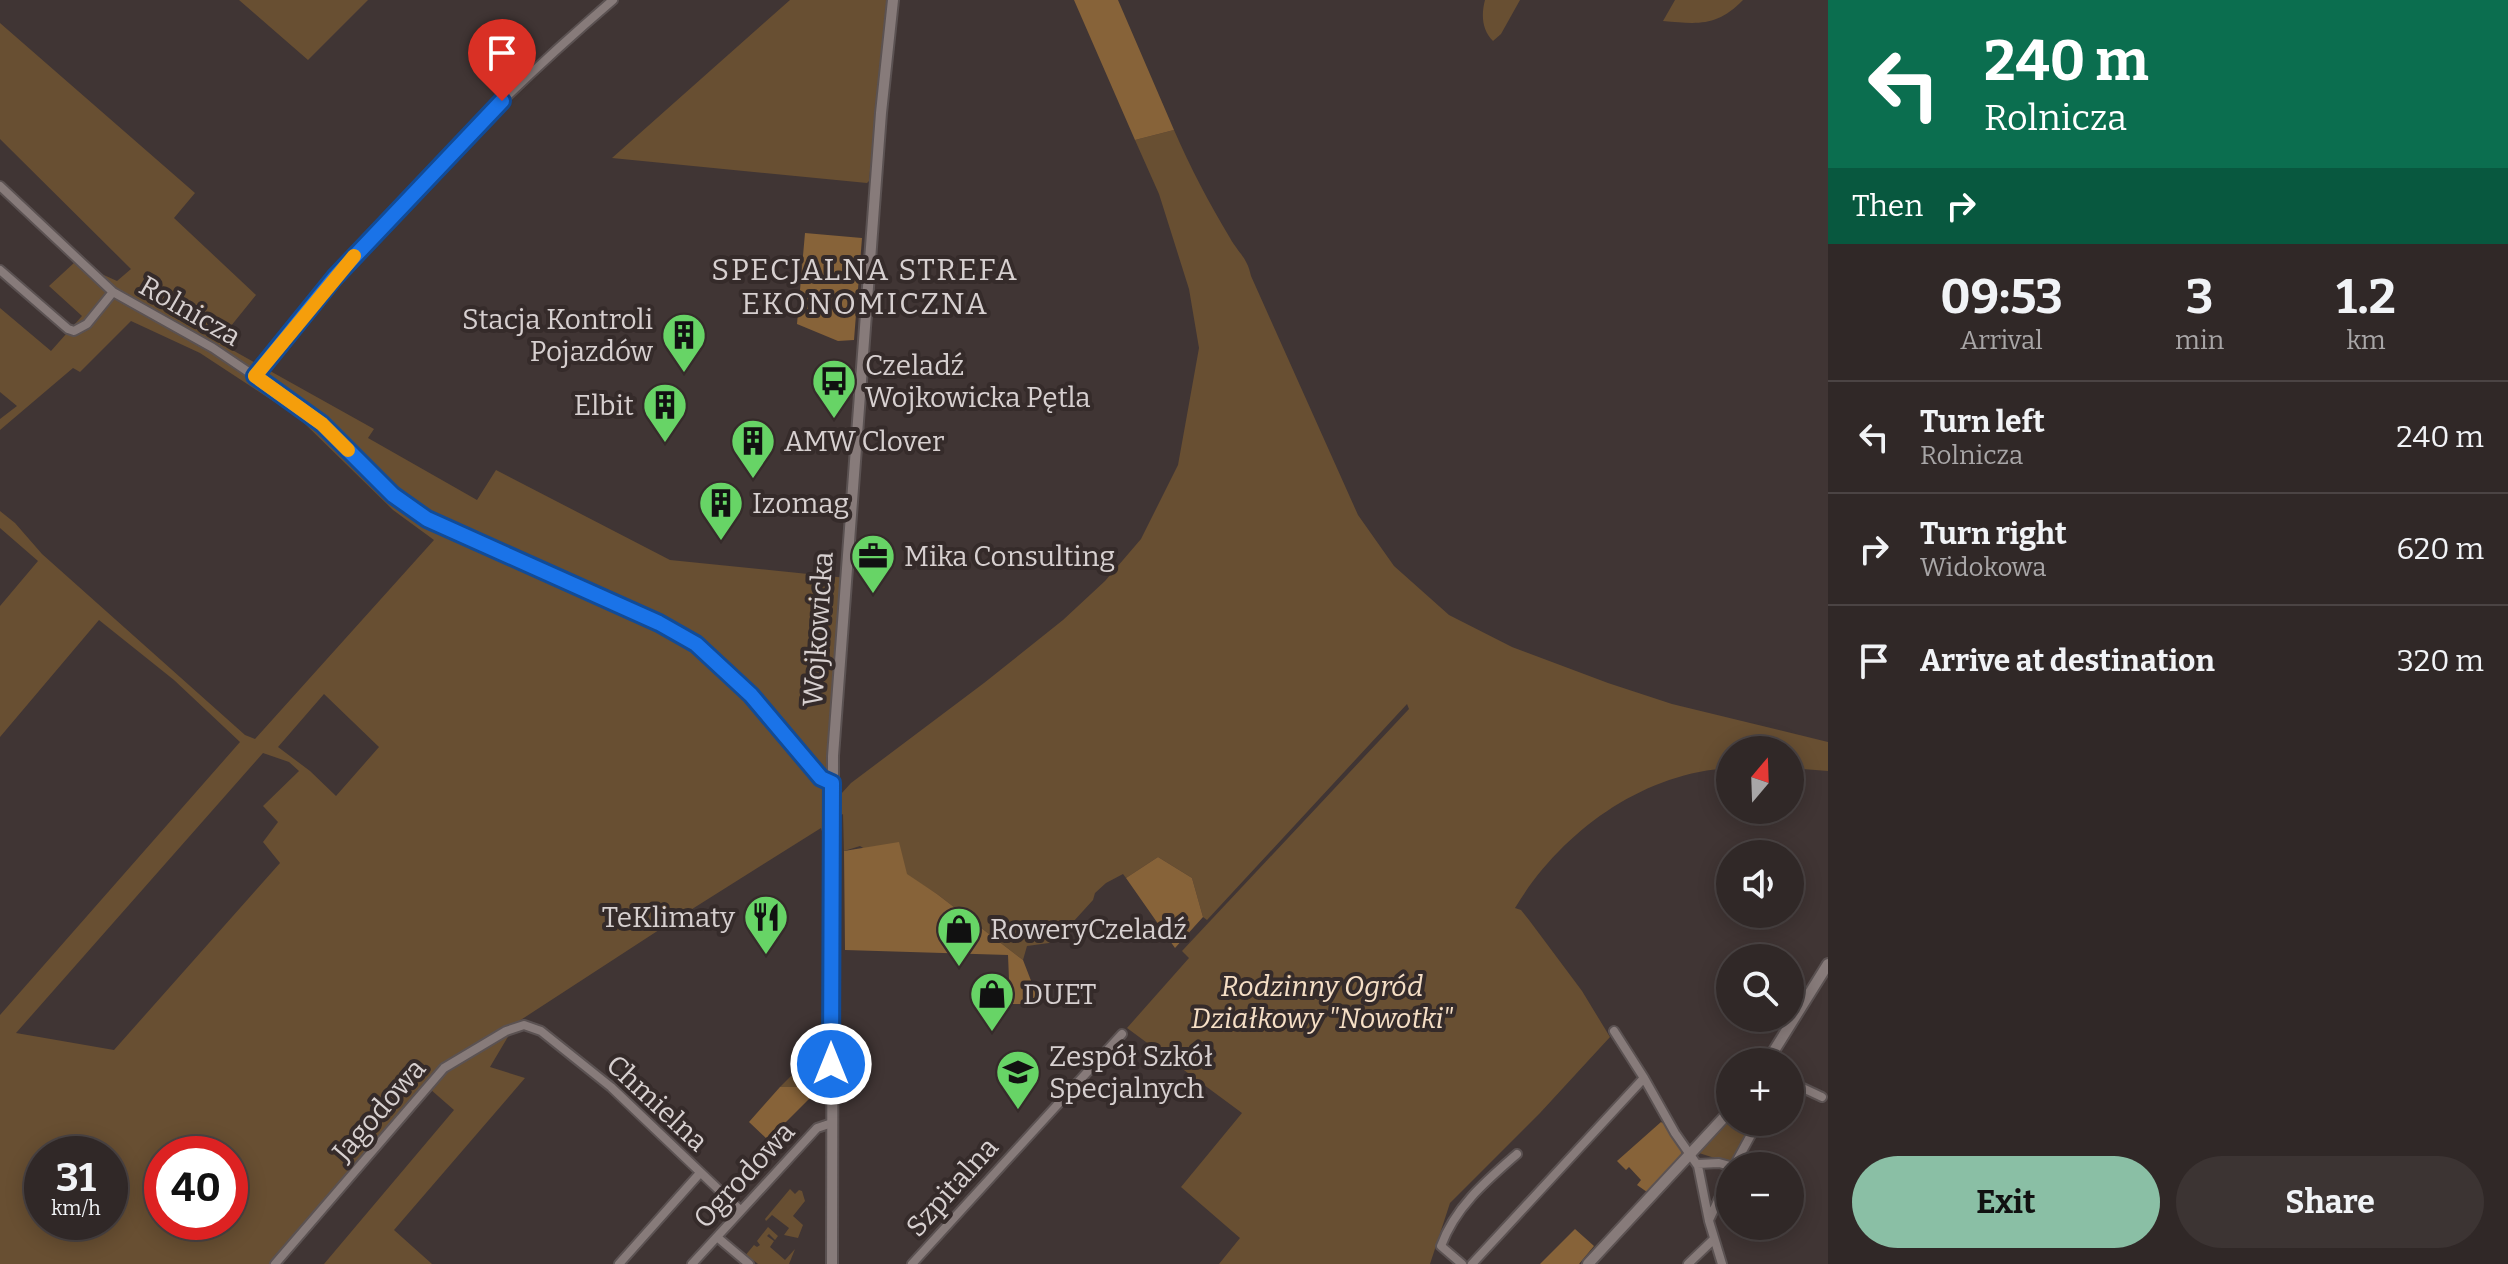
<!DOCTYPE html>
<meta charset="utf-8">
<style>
:root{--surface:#302827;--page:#3c3433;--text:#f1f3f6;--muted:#a8a6a7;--line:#4b4444;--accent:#8abfa5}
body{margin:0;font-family:Bitter,serif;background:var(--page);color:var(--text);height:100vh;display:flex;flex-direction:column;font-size:30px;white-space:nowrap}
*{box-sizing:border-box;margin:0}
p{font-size:26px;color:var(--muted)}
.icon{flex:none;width:44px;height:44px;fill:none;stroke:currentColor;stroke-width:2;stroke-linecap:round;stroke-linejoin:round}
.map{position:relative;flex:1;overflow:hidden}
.panel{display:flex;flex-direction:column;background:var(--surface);width:680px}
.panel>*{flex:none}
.hud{background:#0b6e4f;color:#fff;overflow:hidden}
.needle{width:52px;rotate:19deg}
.tools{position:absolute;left:1716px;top:736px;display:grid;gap:16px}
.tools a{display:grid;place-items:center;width:88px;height:88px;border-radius:50%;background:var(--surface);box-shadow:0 4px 20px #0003,0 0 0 2px var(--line);font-size:40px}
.speed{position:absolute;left:24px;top:1136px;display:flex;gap:16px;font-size:40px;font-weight:700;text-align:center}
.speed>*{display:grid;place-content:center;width:104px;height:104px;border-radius:50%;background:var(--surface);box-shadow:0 4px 20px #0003,0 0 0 2px var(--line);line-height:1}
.speed small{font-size:20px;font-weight:400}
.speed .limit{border:12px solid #d22;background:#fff;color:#111}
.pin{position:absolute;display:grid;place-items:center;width:68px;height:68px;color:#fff;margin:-82px -34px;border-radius:50% 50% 50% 0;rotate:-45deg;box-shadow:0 0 8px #0007}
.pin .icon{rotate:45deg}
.me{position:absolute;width:88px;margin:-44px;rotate:0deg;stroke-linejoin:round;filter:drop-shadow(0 0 6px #0008)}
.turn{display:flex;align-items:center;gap:28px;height:168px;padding:0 24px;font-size:36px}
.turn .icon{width:104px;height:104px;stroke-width:2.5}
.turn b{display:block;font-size:56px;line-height:68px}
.then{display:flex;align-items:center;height:76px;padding:0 24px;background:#0003;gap:16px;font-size:30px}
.eta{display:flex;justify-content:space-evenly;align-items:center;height:136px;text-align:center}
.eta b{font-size:48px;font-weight:700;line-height:56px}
.button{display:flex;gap:16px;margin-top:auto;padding:16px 24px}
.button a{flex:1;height:92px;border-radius:48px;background:var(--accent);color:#111;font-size:32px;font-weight:700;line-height:92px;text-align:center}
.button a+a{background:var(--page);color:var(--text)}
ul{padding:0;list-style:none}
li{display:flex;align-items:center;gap:24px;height:112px;padding:0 24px;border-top:2px solid var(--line)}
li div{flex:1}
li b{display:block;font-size:30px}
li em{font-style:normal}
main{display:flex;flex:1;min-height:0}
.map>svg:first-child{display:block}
.green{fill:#684f32;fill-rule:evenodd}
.forest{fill:#876339}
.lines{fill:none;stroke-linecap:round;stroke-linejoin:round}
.minor-casing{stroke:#5b5252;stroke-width:12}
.tertiary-casing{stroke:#5b5252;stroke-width:14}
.minor{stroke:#877b7a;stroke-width:8}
.tertiary{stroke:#877b7a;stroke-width:10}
.route-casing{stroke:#114b97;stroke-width:20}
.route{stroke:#1a73e8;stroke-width:14}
.slow{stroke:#f59e0b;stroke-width:14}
.labels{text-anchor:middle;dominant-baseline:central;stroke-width:8;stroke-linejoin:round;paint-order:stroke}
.street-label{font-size:28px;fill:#d7d0d0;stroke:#352b2a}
.poi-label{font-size:28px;fill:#d7d0d0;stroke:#352b2a;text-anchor:start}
.park-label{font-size:28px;font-style:italic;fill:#f6dfc6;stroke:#352b2a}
.neighbourhood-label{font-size:30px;letter-spacing:2px;fill:#d7d0d0;stroke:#352b2a}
</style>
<main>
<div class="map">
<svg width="1828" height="1264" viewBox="0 0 1828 1264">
<rect width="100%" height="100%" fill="#403534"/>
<!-- green -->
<path class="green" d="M239,0h129l-60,60z
M790,0h98l-19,181 -2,2 -255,-25z
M1485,0h35l-19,34 -8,7c-11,-11 -12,-26 -8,-41z
M1675,0h68c-26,27 -45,24 -80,21z
M0,23l195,170 -21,25 82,77 -38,47 156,87 -6,9 109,62 19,-30 174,90 177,18 -18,223 12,-7 10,-11 133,-100 79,-63 42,-39 36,-42 37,-74 21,-117 -10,-59 -30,-95 -24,-54 39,-10c16,37 35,73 56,108 9,16 17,19 21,38l107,239 36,51 55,49 63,32 96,36 64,21 156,38v29l-38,-3v-18h-60v18c-89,5 -170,65 -215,140l6,2 8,10 53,71 28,46 -70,76 -90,90 -20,61h-211l21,-26 -59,-51 61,-74 -115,-85 62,-70 -7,-7 227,-242 -2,-5 -200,216 -4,-3 -11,-39 -34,-21 -32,21 -3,-4 -17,9 -11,10 -2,7 -30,33 -14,10 -22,3 -4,14 -86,-66 -77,-48 -16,5 -1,-37 -17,11 -2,13 -3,-10 -159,100 -146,95 -26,44 35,11 -131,152 38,34h-108l130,-154 -24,-21 -148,175h-282v-249l240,-273 -66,-62 -75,-60 -99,117v-131l38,-45 -38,-33v-17l15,12 27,31 203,181 10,4 179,-199 -41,-30 -94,-92 -99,-65 -69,-32 -51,51 -7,-4 -73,62v-11l17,-13 -17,-14v-84l51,43 31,-35 -33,-30 26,-24 42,19 14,-12 -131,-130zM324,694l55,53 -43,49 -26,-25 -32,-24zM263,753l26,9 10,9 -36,35 15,16 -15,20 17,21 -166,187 -98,-17zM42,1154h68v68h-68zM162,1154h68v68h-68z
M820,1047l-1,42 -7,7 -10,-9h-22z
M1730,1118v4h25l-20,38 -5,3 -31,-10z
M790,1189l5,5 4,-4 3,1 3,10 -12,15 10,9 -5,13 -14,-3 5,-7 -17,-13 -6,6 -1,-2z
M768,1227l10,9 -3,4 -6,-6 -2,2 7,5 -4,6 15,13 10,-11 -6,15h-31l-5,-4 -3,4 -6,-7 10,-12 3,2 3,-2 -3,-4z"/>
<!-- forest -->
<path class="forest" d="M1074,0h44l56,130 -39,10z
M805,233l57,5 -8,102 -16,1 -41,-17z
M899,842l8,32 30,20 86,66 17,44h-30l-2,-49 -163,-5 -1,-99z
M1158,857l34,21 11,39 -28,31 -49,-70z
M780,1087h22l10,9 -44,44 -19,-18z
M1661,1122c10,6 21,23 21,34l-35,36 -10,-7 4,-5 -12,-13 -3,3 -9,-9z
M1575,1229l19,17 -15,18h-39z"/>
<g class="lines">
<!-- minor casing -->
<g class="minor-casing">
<path id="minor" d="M0,186l113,106 100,56 68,46 41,30 71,71 34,24 232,104 37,21 55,51 70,83 11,5
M0,270l68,59 6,2 13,-7 26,-32
M255,376c107,-137 226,-263 358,-376
M1614,1031l30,47 31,55 23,33 11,55 13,43
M1790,1082l32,15
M1697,1164l22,-1 11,3
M1734,1166l24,-44
M1709,1220l21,-45
M717,1237l32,27
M275,1264l169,-196 62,-37 18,-6 17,6 70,56 129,123
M619,1264l81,-91
M692,1264l125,-136 15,-5
M912,1264l210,-230
M1462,1264l-21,-18c14,-39 45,-65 76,-92
M1472,1264l172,-186
M1688,1264l26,-25"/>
</g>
<!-- tertiary casing -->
<g class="tertiary-casing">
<path id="tertiary" d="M1767,1062l61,-98
M832,1264l1,-508 48,-643 12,-113
M1588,1264l142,-153"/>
</g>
<!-- minor -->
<use href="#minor" class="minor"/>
<!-- tertiary -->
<use href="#tertiary" class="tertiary"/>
</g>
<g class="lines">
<!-- route casing -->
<g class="route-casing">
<path id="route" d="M502,101l-167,176 -80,99 67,48 71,71 34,24 232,104 37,21 55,51 70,83 11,5 -1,281"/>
</g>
<!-- route -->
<use href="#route" class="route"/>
<!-- slow -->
<path class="slow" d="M348,450l-26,-26 -67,-48 99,-120"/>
</g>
<!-- icons -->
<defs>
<g id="building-pin" transform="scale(2.3)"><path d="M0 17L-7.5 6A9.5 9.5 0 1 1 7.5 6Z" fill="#67d466" stroke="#352b2a"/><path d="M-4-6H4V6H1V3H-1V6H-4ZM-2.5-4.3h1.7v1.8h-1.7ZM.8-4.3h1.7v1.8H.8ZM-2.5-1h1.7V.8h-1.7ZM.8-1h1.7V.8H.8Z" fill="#111"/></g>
<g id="bus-pin" transform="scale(2.3)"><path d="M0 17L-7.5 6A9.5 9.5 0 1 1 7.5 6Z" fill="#67d466" stroke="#352b2a"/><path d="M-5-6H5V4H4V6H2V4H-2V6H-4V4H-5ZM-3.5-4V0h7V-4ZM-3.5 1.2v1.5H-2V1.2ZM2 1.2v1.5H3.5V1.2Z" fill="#111"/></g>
<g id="office-pin" transform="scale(2.3)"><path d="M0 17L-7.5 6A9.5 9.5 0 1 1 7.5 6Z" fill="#67d466" stroke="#352b2a"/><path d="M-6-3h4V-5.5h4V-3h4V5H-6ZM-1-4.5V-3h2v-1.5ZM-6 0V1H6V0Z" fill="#111"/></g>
<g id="restaurant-pin" transform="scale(2.3)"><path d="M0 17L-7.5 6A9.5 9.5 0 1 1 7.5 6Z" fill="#67d466" stroke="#352b2a"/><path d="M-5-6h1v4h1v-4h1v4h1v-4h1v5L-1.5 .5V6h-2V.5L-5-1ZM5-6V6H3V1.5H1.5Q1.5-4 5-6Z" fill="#111"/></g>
<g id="shop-pin" transform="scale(2.3)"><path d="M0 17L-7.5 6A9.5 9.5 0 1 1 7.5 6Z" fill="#67d466" stroke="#352b2a"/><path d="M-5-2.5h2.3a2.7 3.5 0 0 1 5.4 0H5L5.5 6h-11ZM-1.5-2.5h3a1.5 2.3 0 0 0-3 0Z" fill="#111"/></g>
<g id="school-pin" transform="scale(2.3)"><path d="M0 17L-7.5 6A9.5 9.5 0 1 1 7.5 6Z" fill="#67d466" stroke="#352b2a"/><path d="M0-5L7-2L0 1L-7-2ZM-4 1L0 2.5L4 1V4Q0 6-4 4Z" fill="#111"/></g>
</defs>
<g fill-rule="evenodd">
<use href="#building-pin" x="684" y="335"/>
<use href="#bus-pin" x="834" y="381"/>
<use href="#building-pin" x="665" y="405"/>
<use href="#building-pin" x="753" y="441"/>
<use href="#building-pin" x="721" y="503"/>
<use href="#office-pin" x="873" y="556"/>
<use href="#restaurant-pin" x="766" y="917"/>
<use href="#shop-pin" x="959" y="929"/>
<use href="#shop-pin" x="992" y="994"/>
<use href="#school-pin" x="1018" y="1072"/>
</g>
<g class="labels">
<!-- street labels -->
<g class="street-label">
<text transform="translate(190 311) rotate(30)">Rolnicza</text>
<text transform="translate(818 629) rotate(-86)">Wojkowicka</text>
<text transform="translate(657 1103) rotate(43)">Chmielna</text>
<text transform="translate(379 1110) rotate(-49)">Jagodowa</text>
<text transform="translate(744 1175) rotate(-47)">Ogrodowa</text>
<text transform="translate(952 1187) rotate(-48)">Szpitalna</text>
</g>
<!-- poi labels -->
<g class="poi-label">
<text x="653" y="319" text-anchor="end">Stacja Kontroli<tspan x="653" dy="32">Pojazdów</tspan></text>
<text x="865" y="365">Czeladź<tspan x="865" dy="32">Wojkowicka Pętla</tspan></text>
<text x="634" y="405" text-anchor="end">Elbit</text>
<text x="784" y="441">AMW Clover</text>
<text x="752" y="503">Izomag</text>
<text x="904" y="556">Mika Consulting</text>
<text x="735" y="917" text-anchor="end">TeKlimaty</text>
<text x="990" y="929">RoweryCzeladź</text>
<text x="1023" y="994">DUET</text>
<text x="1049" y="1056">Zespół Szkół<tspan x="1049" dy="32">Specjalnych</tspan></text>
</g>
<!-- park labels -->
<g class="park-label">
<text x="1322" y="986">Rodzinny Ogród<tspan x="1322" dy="32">Działkowy "Nowotki"</tspan></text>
</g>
<!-- neighbourhood labels -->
<g class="neighbourhood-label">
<text x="865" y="270">SPECJALNA STREFA<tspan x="865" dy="34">EKONOMICZNA</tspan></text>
</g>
</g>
</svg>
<div class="tools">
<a><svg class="needle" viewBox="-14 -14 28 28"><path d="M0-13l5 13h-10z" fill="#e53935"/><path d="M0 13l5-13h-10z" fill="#a8a6a7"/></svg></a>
<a><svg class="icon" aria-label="sound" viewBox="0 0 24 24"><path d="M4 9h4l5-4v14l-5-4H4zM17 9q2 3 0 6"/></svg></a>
<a><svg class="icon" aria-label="search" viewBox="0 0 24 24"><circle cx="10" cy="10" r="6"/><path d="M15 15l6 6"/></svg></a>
<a>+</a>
<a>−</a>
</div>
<div class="speed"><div>31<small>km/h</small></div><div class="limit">40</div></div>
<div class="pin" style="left:502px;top:101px;background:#d93025"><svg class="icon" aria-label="arrive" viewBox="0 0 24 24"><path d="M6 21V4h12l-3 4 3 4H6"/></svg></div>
<svg class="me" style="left:831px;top:1064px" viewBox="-20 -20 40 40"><circle r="17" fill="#1a73e8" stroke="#fff" stroke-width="3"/><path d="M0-11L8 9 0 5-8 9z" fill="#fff"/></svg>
</div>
<section class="panel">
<div class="hud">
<div class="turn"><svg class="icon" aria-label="left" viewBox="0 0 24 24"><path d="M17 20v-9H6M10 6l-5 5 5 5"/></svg><div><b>240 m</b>Rolnicza</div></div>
<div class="then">Then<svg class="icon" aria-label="right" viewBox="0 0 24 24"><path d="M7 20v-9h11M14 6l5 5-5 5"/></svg></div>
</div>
<div class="eta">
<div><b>09:53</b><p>Arrival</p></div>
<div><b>3</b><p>min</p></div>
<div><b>1.2</b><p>km</p></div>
</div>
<ul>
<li><svg class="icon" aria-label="left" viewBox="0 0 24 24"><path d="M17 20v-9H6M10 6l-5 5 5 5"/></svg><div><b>Turn left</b><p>Rolnicza</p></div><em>240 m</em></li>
<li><svg class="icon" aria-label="right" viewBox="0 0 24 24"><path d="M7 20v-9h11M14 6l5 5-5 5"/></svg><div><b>Turn right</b><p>Widokowa</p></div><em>620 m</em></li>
<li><svg class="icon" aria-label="arrive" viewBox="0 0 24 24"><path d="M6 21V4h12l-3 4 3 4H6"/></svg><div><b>Arrive at destination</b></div><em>320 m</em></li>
</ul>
<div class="button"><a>Exit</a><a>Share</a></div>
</section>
</main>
